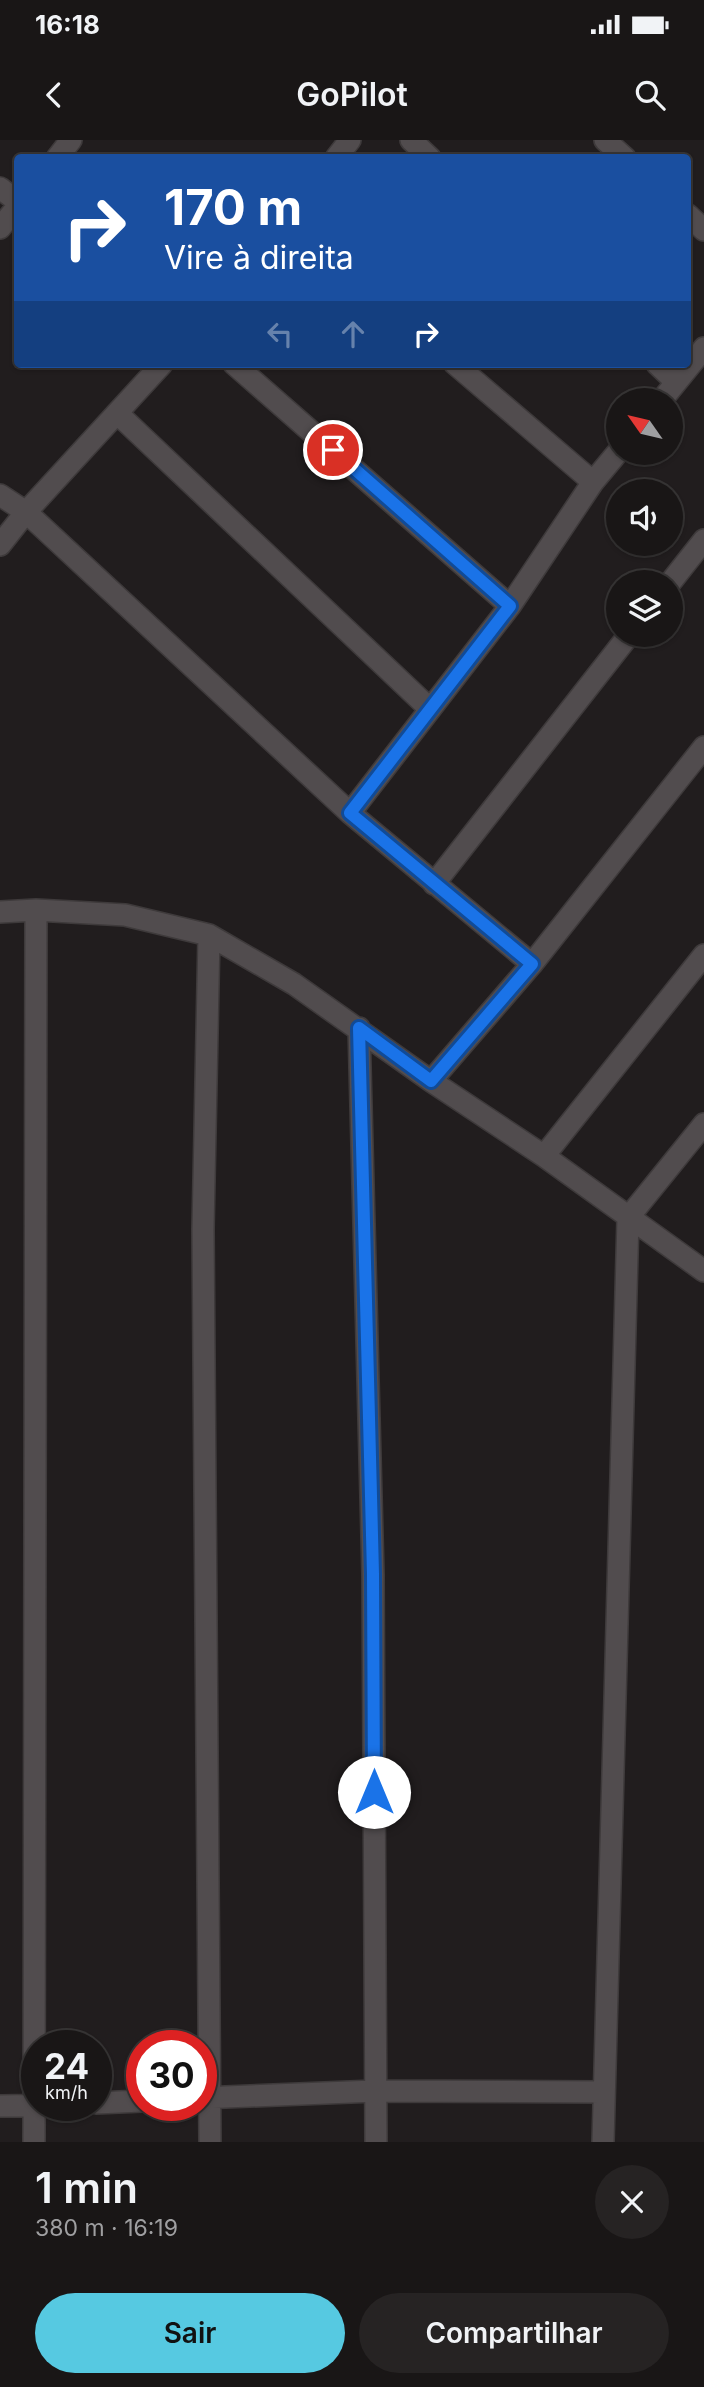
<!DOCTYPE html>
<html lang="pt">
<meta charset="utf-8">
<style>
:root{--surface:#191616;--page:#262323;--text:#f1f3f6;--muted:#9f9fa1;--line:#373535;--accent:#56c9e1}
body{margin:0;font-family:Inter,sans-serif;background:var(--page);color:var(--text);height:100vh;display:flex;flex-direction:column;font-size:26px;white-space:nowrap}
*{box-sizing:border-box;margin:0}
p{font-size:23px;color:var(--muted)}
.icon{flex:none;width:38px;height:38px;fill:none;stroke:currentColor;stroke-width:2;stroke-linecap:round;stroke-linejoin:round}
.map{position:relative;height:2002px;overflow:hidden}
.sheet{display:flex;flex-direction:column;background:var(--surface);flex:1}
.sheet>*{flex:none}
.guide{position:absolute;left:14px;top:14px;width:677px;height:214px;border-radius:7px;box-shadow:0 2px 5px #0004,0 0 0 2px var(--line);background:#1a4fa0;color:#fff;overflow:hidden}
.needle{width:46px;rotate:304deg}
.fabs{position:absolute;left:606px;top:248px;display:grid;gap:14px}
.fabs a{display:grid;place-items:center;width:77px;height:77px;border-radius:50%;background:var(--surface);box-shadow:0 2px 5px #0004,0 0 0 2px var(--line);font-size:35px}
.speed{position:absolute;left:21px;top:1890px;display:flex;gap:14px;font-size:35px;font-weight:700;text-align:center}
.speed>*{display:grid;place-content:center;width:91px;height:91px;border-radius:50%;background:var(--surface);box-shadow:0 2px 5px #0004,0 0 0 2px var(--line);line-height:1}
.speed small{font-size:18px;font-weight:400}
.speed .limit{border:10px solid #d22;background:#fff;color:#111}
.pin{position:absolute;display:grid;place-items:center;width:60px;height:60px;color:#fff;margin:-30px;border:4px solid #fff;border-radius:50%;box-shadow:0 2px 7px #0007}
.me{position:absolute;width:77px;margin:-38px;rotate:0deg;stroke-linejoin:round;filter:drop-shadow(0 0 5px #0008)}
.turn{display:flex;align-items:center;gap:24px;height:147px;padding:0 35px;font-size:32px}
.turn .icon{width:91px;height:91px;stroke-width:2.5}
.turn b{display:block;font-size:49px;line-height:60px}
.lanes{display:flex;align-items:center;height:66px;padding:0 35px;background:#0003;justify-content:center;gap:35px;direction:ltr}
.lanes .off{opacity:.35}
.round{display:grid;place-items:center;flex:none;width:74px;height:74px;border-radius:37px;background:var(--page)}
.headline{display:flex;align-items:center;justify-content:space-between;height:119px;padding:0 35px}
h1{font-size:42px;font-weight:600;line-height:52px}
.button{display:flex;gap:14px;margin-top:auto;padding:14px 35px}
.button a{flex:1;height:80px;border-radius:42px;background:var(--accent);color:#111;font-size:28px;font-weight:600;line-height:80px;text-align:center}
.button a+a{background:var(--page);color:var(--text)}
.status{display:flex;justify-content:space-between;align-items:center;height:49px;padding:0 35px;background:var(--surface);direction:ltr}
.status svg{height:19px;fill:currentColor}
header{display:flex;justify-content:space-between;align-items:center;height:91px;padding:0 35px;background:var(--surface);font-size:32px;font-weight:600}
.map>svg:first-child{display:block}
.lines{fill:none;stroke-linecap:round;stroke-linejoin:round}
.minor-casing{stroke:#3e3a3b;stroke-width:24}
.minor{stroke:#514c4e;stroke-width:21}
.route-casing{stroke:#114b97;stroke-width:18}
.route{stroke:#1a73e8;stroke-width:12}
</style>
<div class="status"><b>16:18</b><svg viewBox="0 0 49 12"><path d="M0 12V9h3v3zM5 12V6h3v6zM10 12V3h3v9zM15 12V0h3v12zM26 1h20v11H26zM47 4h2v5h-2z"/></svg></div>
<header><svg class="icon" aria-label="back" viewBox="0 0 24 24"><path d="M15 5l-7 7 7 7"/></svg>GoPilot<svg class="icon" aria-label="search" viewBox="0 0 24 24"><circle cx="10" cy="10" r="6"/><path d="M15 15l6 6"/></svg></header>
<div class="map">
<svg width="704" height="2002" viewBox="0 0 704 2002">
<rect width="100%" height="100%" fill="#211d1e"/>
<g class="lines">
<!-- minor casing -->
<g class="minor-casing">
<path id="minor" d="M411,0l19,18
M605,0l20,18
M57,18l14,-18
M336,18l14,-18
M0,48l18,14
M688,75l16,15
M0,88l18,-22
M234,224l276,242
M455,224l138,118
M657,224l19,18
M661,261l43,-53
M117,273l313,296
M0,355l26,17 324,301 182,151
M0,405l26,-33 136,-148
M670,443l34,-43
M350,673l160,-207 83,-124 25,-30
M434,744l195,-249
M0,772l36,-2 89,5 84,20 85,49 137,97 113,75 160,115
M209,795l-6,294 7,913
M359,888l14,547 3,567
M431,941l101,-117 172,-217
M544,1016l160,-201
M201,1958l174,-7 229,1
M96,1963l46,-2
M0,1966l59,-1
M34,2002l2,-1232
M603,2002l25,-924 76,-94"/>
</g>
<!-- minor -->
<use href="#minor" class="minor"/>
</g>
<g class="lines">
<!-- route casing -->
<g class="route-casing">
<path id="route" d="M333,310l177,156 -160,207 182,151 -101,117 -72,-53 14,546 1,218"/>
</g>
<!-- route -->
<use href="#route" class="route"/>
</g>
</svg>
<div class="fabs">
<a><svg class="needle" viewBox="-14 -14 28 28"><path d="M0-13l5 13h-10z" fill="#e53935"/><path d="M0 13l5-13h-10z" fill="#9f9fa1"/></svg></a>
<a><svg class="icon" aria-label="sound" viewBox="0 0 24 24"><path d="M4 9h4l5-4v14l-5-4H4zM17 9q2 3 0 6"/></svg></a>
<a><svg class="icon" aria-label="layers" viewBox="0 0 24 24"><path d="M12 4l9 5-9 5-9-5zM3 14l9 5 9-5"/></svg></a>
</div>
<div class="speed"><div>24<small>km/h</small></div><div class="limit">30</div></div>
<div class="pin" style="left:333px;top:310px;background:#d93025"><svg class="icon" aria-label="arrive" viewBox="0 0 24 24"><path d="M6 21V4h12l-3 4 3 4H6"/></svg></div>
<svg class="me" style="left:374px;top:1652px" viewBox="-20 -20 40 40"><circle r="19" fill="#fff"/><path d="M0-13L10 11 0 6-10 11z" fill="#1a73e8"/></svg>
<div class="guide">
<div class="turn"><svg class="icon" aria-label="right" viewBox="0 0 24 24"><path d="M7 20v-9h11M14 6l5 5-5 5"/></svg><div><b>170 m</b>Vire à direita</div></div>
<div class="lanes"><svg class="icon off" aria-label="left" viewBox="0 0 24 24"><path d="M17 20v-9H6M10 6l-5 5 5 5"/></svg><svg class="icon off" aria-label="ahead" viewBox="0 0 24 24"><path d="M12 20V5M6 11l6-6 6 6"/></svg><svg class="icon" aria-label="right" viewBox="0 0 24 24"><path d="M7 20v-9h11M14 6l5 5-5 5"/></svg></div>
</div>
</div>
<section class="sheet">
<div class="headline"><div><h1>1 min</h1><p>380 m · 16:19</p></div><a class="round"><svg class="icon" aria-label="close" viewBox="0 0 24 24"><path d="M6 6l12 12M18 6L6 18"/></svg></a></div>
<div class="button"><a>Sair</a><a>Compartilhar</a></div>
</section>
